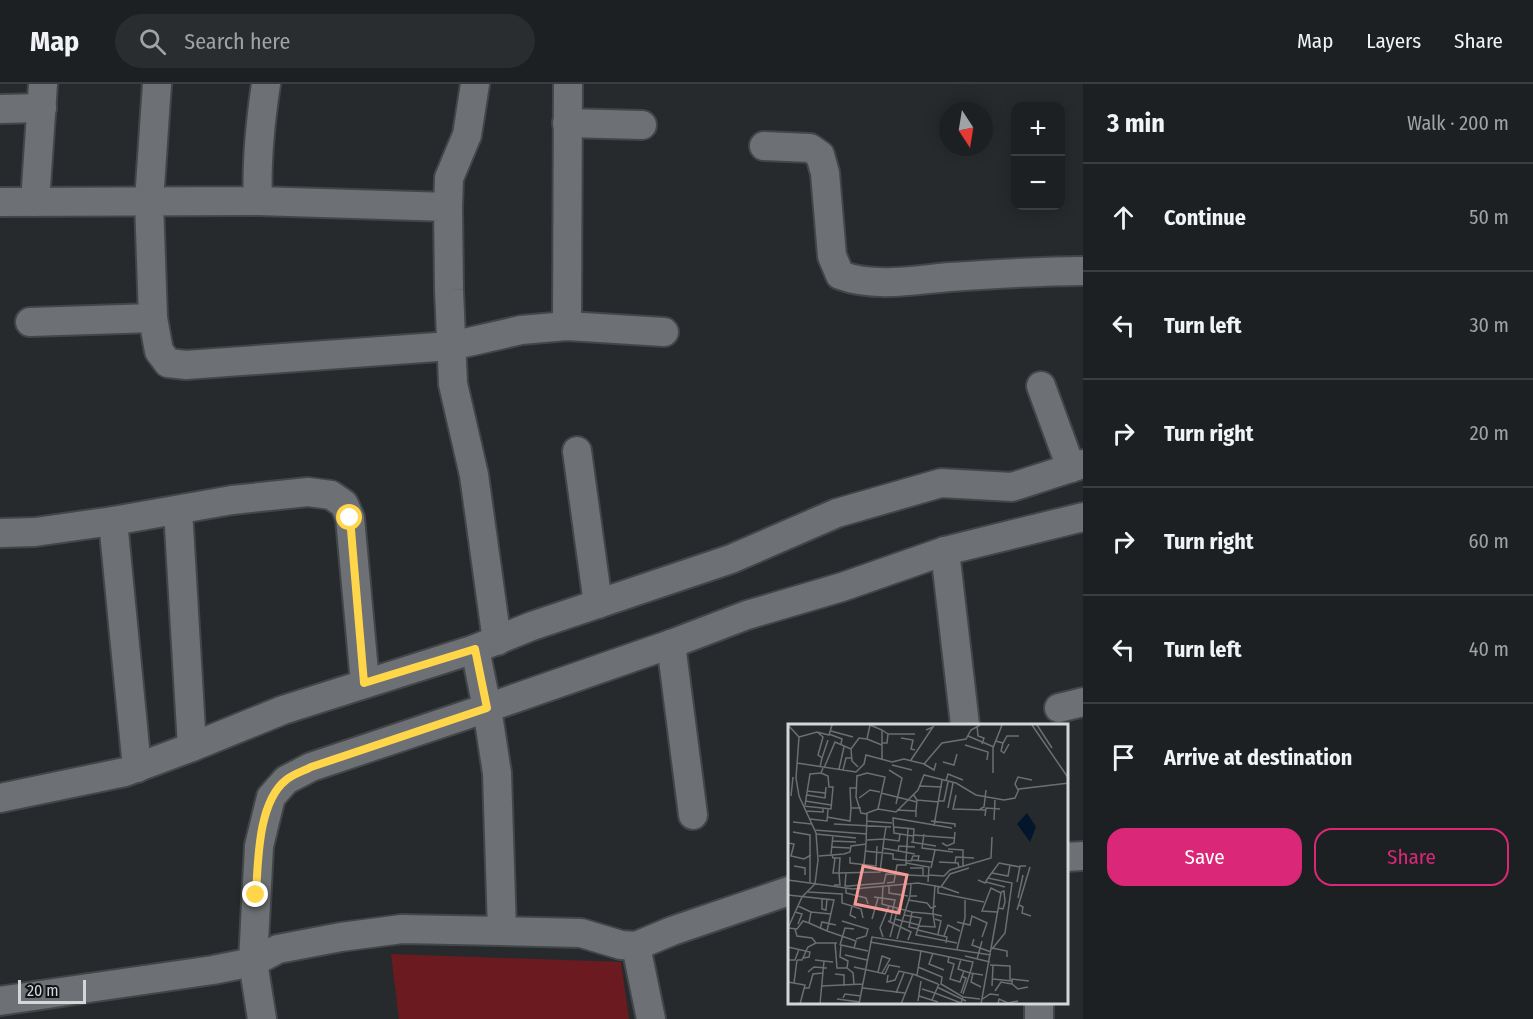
<!DOCTYPE html>
<meta charset="utf-8">
<style>
:root{--surface:#1d2022;--page:#2a2d2f;--text:#f1f3f6;--muted:#a0a3a5;--line:#3b3e40;--accent:#db2777}
body{margin:0;font-family:"Fira Sans Condensed",sans-serif;background:var(--page);color:var(--text)}
.controls{position:absolute;right:18px;top:18px;display:grid;overflow:hidden;border-radius:12px;box-shadow:0 3px 15px #0003}
.controls button{width:54px;height:54px;display:grid;place-items:center;padding:0;border:0;border-bottom:2px solid var(--line);background:var(--surface);color:var(--text);font:30px sans-serif}
.compass{position:absolute;left:939px;top:18px;width:54px;height:54px;border-radius:50%;background:var(--surface);box-shadow:0 3px 15px #0003;rotate:168deg}
.scale{position:absolute;left:18px;bottom:15px;width:68px;box-sizing:border-box;padding-left:6px;border:3px solid #d4d6d8;border-top:0;font-size:16px;line-height:21px;white-space:nowrap;color:#d4d6d8;-webkit-text-stroke:4px #111214;paint-order:stroke}
.stop{position:absolute;width:18px;height:18px;margin:-14px;border:4px solid #ffd54a;border-radius:50%;background:#fff}
.stop.end{background:#ffd54a;border-color:#fff;box-shadow:0 2px 6px #0008}
.list{margin:0;padding:0;list-style:none}
h2{display:flex;justify-content:space-between;align-items:center;height:78px;margin:0;padding:0 24px;font-size:26px}
h2 small{font-size:20px;font-weight:400;color:var(--muted)}
.list li{display:grid;grid-template-columns:39px 1fr auto;gap:18px;align-items:center;box-sizing:border-box;height:108px;padding:0 24px;border-top:2px solid var(--line)}
.list b{display:block;font-size:22px;white-space:nowrap}
.list em{font-size:20px;font-style:normal;color:var(--muted)}
.actions{display:flex;gap:12px;padding:18px 24px}
.actions a{flex:1;padding:14px 0;border:2px solid var(--accent);border-radius:18px;text-align:center;font-size:21px;color:var(--accent)}
.actions .main{background:var(--accent);color:#fff}
.icon{flex:none;width:33px;height:33px;fill:none;stroke:currentColor;stroke-width:2;stroke-linecap:round;stroke-linejoin:round}
.map{position:relative;flex:none;width:1083px;height:935px;overflow:hidden}
header{display:flex;align-items:center;gap:36px;box-sizing:border-box;height:84px;padding:0 30px;background:var(--surface);border-bottom:2px solid var(--line)}
header strong{font-size:28px}
nav{display:flex;gap:33px;margin-inline-start:auto;font-size:21px}
.search{width:420px;height:54px;background:var(--page);display:flex;align-items:center;gap:15px;box-sizing:border-box;padding:0 21px;border-radius:33px;color:var(--muted);font-size:22px}
main{display:flex}
aside{flex:1;background:var(--surface)}
.map>svg:first-child{display:block}
</style>
<header>
<strong>Map</strong>
<div class="search"><svg class="icon" aria-label="search" viewBox="0 0 24 24"><circle cx="10" cy="10" r="6"/><path d="M15 15l6 6"/></svg>Search here</div>
<nav><a>Map</a><a>Layers</a><a>Share</a></nav>
</header>
<main>
<div class="map">
<svg width="1083" height="935" viewBox="0 0 1083 935">
<rect width="100%" height="100%" fill="#272a2d"/>
<polygon fill="#6b1b1f" points="391,870 621,878 629,935 399,935"/>
<g fill="none" stroke-linecap="round" stroke-linejoin="round">
<g stroke="#434648" stroke-width="32">
<g id="minor">
<polyline points="157,0 149,117 153,234 159,267 168,279 186,281 451,262 521,246 567,242 664,248"/>
<polyline points="0,25 42,24"/>
<polyline points="567,39 642,41"/>
<path d="M764 62 810 64 820 71 825 89 832 172 840 191C874 204 915 196 950 193 994 190 1038 187 1083 187"/>
<polyline points="258,117 448,123 449,206 453,300 474,391 497,557"/>
<path d="M0 118 258 117C256 77 260 40 266 0"/>
<polyline points="35,118 43,0"/>
<polyline points="448,123 449,94 467,51 475,0"/>
<polyline points="30,238 153,234"/>
<polyline points="567,242 568,0"/>
<polyline points="1041,302 1071,384"/>
<polyline points="577,367 598,520"/>
<polyline points="178,426 192,663"/>
<polyline points="113,437 137,684"/>
<polyline points="0,449 35,448 113,437 232,416 308,408 331,411 344,420 350,434 365,599"/>
<polyline points="945,467 965,641"/>
<polyline points="671,560 693,731"/>
<polyline points="1059,624 1083,618"/>
<polyline points="0,714 125,688 192,663 283,626 475,565 532,542 731,475 837,429 941,399 1012,403 1083,380"/>
<polyline points="1066,773 1083,772"/>
<polyline points="502,847 581,849 621,861 636,862"/>
<polyline points="0,917 213,886 253,878 278,865 341,853 402,845 502,847 497,689 487,624 671,560 747,531 842,503 945,467 1083,433"/>
<polyline points="1039,918 1039,935"/>
<polyline points="262,935 253,878 259,762 271,713 286,696 311,683 487,624 475,565"/>
<polyline points="651,935 636,862 672,847 789,807"/>
</g>
</g>
<use href="#minor" stroke="#6d7074" stroke-width="28"/>
</g>
<g fill="none" stroke-linecap="round" stroke-linejoin="round">
<path stroke="#ffd54a" stroke-width="8" d="M256 811C258 777 258 718 286 696 293 690 304 687 311 683L487 624 475 565 364 599 350 434"/>
</g>
<g transform="translate(788 640)">
<rect width="280" height="280" fill="#272a2d"/>
<path d="M239 89 248 103 242 118 229 100Z" fill="#03162b"/>
<path fill="none" stroke="#6c6f71" stroke-width="1.5" d="M82 1 79 15 94 21V36M82 1 94 6V21M244 1 281 55M249 1 264 24M189 2 190 12 196 14 194 20M43 7 65 13M29 8 35 13 30 31 34 34 32 43M41 10 54 15 53 20M100 10H127M180 12 206 23M11 13 29 8 41 11 44 1M113 14 125 16 123 25 127 26M208 17 215 19 219 12H231M94 19H99L100 10 94 6M215 19 213 27 216 29 221 20M177 21 200 28 199 36M63 25 64 37 70 43M34 34 40 16M123 36 145 3 138 6M155 38 166 41 169 30M9 39 68 48 76 40 78 31 104 38 116 35 136 40 154 19 178 15 183 6 192 1M136 40 146 46 148 39M104 41 124 46M36 44 47 18 63 25 71 14 79 15M51 45 56 23M55 46 58 34H64M101 46 114 54 108 80M205 49V24L214 1M69 51 68 73 73 89 79 90M69 52 79 49 97 53 90 85M158 57 160 50 175 56M131 62 154 63M69 64H62L63 84H73M230 66 227 60 230 53 244 56M19 67 37 69M93 69 129 78M125 70 129 76 128 87M19 71 37 74 38 63M168 71 165 85 198 86M3 72 5 53M71 74 82 66 92 68M129 76 151 78M17 77 43 81M151 77H156L160 58M17 81 22 50 33 49M15 82 43 85 45 63H41L40 52 33 49 35 44M160 84 165 59M192 85 196 83 198 66M109 86 128 87V93M18 87 35 88V84M197 92 198 84 212 85M39 93 62 97 63 84M22 95 39 97 40 85M206 96 207 76M78 97 104 99M143 97 167 100V103M5 98 24 100M46 100 103 103M146 102 154 56M98 103 96 115 111 117 112 110M106 103 126 105 125 118M26 106 79 110M5 108 22 111V158M28 110 68 114M136 110 134 124 165 128M125 111 166 114M125 112 106 109 105 94 164 104M44 117 68 118M123 118 148 122M0 119 6 120 3 132 16 135 23 131M154 119 159 122 166 119 167 108M43 123 62 124M94 124 127 130M160 125 175 126V143M77 127 105 130V135L123 137 125 132H131L130 136M110 127 111 122 127 123M43 130 45 111M44 131 45 134H52L51 149H45L47 134M31 132 56 130 62 128 63 122 78 120 79 89 90 85 108 88 130 66 136 51 168 59 188 71 216 76 227 74 231 65 281 59M62 133V139L88 142 89 122M118 136 120 105M124 136 144 138M151 138 170 139 171 144M118 139 141 143 140 158M167 139 168 133 186 134M6 142 17 144V151M122 144H135V152M143 144 147 126M51 149 92 148 96 115 79 116M58 149 57 162H61L96 159 98 150 140 152M75 149 78 121M204 149 220 152 222 141M140 151 156 152 162 146 203 134 204 113M200 154 211 139 232 143M0 156 65 165 130 159 153 163 162 150 181 144M190 156 197 159 200 154 224 159 217 209 204 225M198 158 217 163M229 158 232 142H238M99 159 106 158 109 141H118V136M123 160 122 172H129M46 161H52L51 149M147 161 145 190 154 192M95 162 94 180 101 182M101 162V169L120 172M150 162V169L196 178M154 163 171 169M58 164V169L78 174 80 180M20 168 54 170M54 169V179L64 182M0 171 46 176 39 207 68 217 66 224M122 172 116 191 133 194 128 211 169 219M86 173 107 176 102 198M230 174 235 151M34 175V185L38 186 39 175M120 176 139 179 143 184 148 182M231 181 235 183 234 189 243 192M10 182 23 188 21 199 39 207M210 184 215 185 217 178 216 167 213 168M229 186 242 143M7 188 14 190 10 200M23 188 43 190M68 194 62 191 64 182 73 185 75 194M84 195 90 174M107 195 131 201M147 195 153 197 150 210M54 197 80 205 78 212 68 215M100 197 123 208 120 216M169 198 182 201 184 192 199 199 194 213M0 204 9 205 15 197 21 199M0 204 14 173 27 160 30 136 28 109 11 72 8 54 11 13 0 1M7 205 9 212 24 214 28 219 20 223 14 236H9M32 205 34 198 48 201M130 205 121 203 124 188 145 190 147 203 131 202M130 206 159 213 158 219M156 212 160 201 172 207M95 213 92 204 101 182 124 188M102 213 110 184M109 215 116 191M186 215 184 221 203 228M82 218 133 227M27 219H49M47 219 49 244H59M52 221 57 204 66 205M0 223 22 228 21 233 15 234M204 224 219 227V233M169 225 177 194V176M145 229 141 240 156 246M57 231 79 236M161 232 160 238 166 240 162 255 172 258 176 247M177 232 202 238M173 235 170 245 182 249 175 270M189 235 194 217M0 236H7L11 225M27 236 45 238M202 241 222 242V257M66 243 97 250 101 241 112 243M130 243 154 253 153 260 175 273 192 275M20 248 26 243 39 244M90 248 94 232 102 235 94 249M185 249 183 258 193 263M47 250 56 251V262M100 251 99 258 107 256 111 247 124 250M129 251 133 227 185 238 182 249 195 251M205 255 224 257M0 258 17 261 12 280M6 259 9 236M66 260 65 249 59 244 60 237 52 233 53 221 80 227M151 260 147 269 173 279 175 273M33 262 75 260M204 262 205 242M149 263 178 277M240 263 230 265 224 260V255L241 257M16 264H21L25 250 35 249M75 264 117 269M134 265 147 269 144 276M207 267 213 258 224 260M108 269 116 249M173 269 178 254 173 252M131 272 150 278M55 274 57 270 73 272M49 275 72 278M193 276 202 270 211 271M130 277 133 257M32 280 36 237M71 280 84 213 203 231M113 280 125 250 150 260M193 280 213 169 203 164 194 187 209 188M210 280 211 275 220 279 230 277"/>
<path fill="#f59b97" fill-opacity="0.15" stroke="#f59b97" stroke-width="3" d="M75 142 119 151 111 189 67 180Z"/>
<rect width="280" height="280" fill="none" stroke="#d4d6d8" stroke-width="3"/>
</g>
</svg>
<div class="controls">
<button>+</button>
<button>−</button>
</div>
<svg class="compass" viewBox="-18 -18 36 36"><path d="M0-13l5 13h-10z" fill="#e53935"/><path d="M0 13l5-13h-10z" fill="#a0a3a5"/></svg>
<div class="scale">20 m</div>
<div class="stop" style="left:350px;top:434px"></div>
<div class="stop end" style="left:256px;top:811px"></div>
</div>
<aside>
<h2>3 min<small>Walk · 200 m</small></h2>
<ul class="list">
<li><svg class="icon" aria-label="ahead" viewBox="0 0 24 24"><path d="M12 20V5M6 11l6-6 6 6"/></svg><div><b>Continue</b></div><em>50 m</em></li>
<li><svg class="icon" aria-label="left" viewBox="0 0 24 24"><path d="M17 20v-9H6M10 6l-5 5 5 5"/></svg><div><b>Turn left</b></div><em>30 m</em></li>
<li><svg class="icon" aria-label="right" viewBox="0 0 24 24"><path d="M7 20v-9h11M14 6l5 5-5 5"/></svg><div><b>Turn right</b></div><em>20 m</em></li>
<li><svg class="icon" aria-label="right" viewBox="0 0 24 24"><path d="M7 20v-9h11M14 6l5 5-5 5"/></svg><div><b>Turn right</b></div><em>60 m</em></li>
<li><svg class="icon" aria-label="left" viewBox="0 0 24 24"><path d="M17 20v-9H6M10 6l-5 5 5 5"/></svg><div><b>Turn left</b></div><em>40 m</em></li>
<li><svg class="icon" aria-label="arrive" viewBox="0 0 24 24"><path d="M6 21V4h12l-3 4 3 4H6"/></svg><div><b>Arrive at destination</b></div></li>
</ul>
<div class="actions"><a class="main">Save</a><a>Share</a></div>
</aside>
</main>
